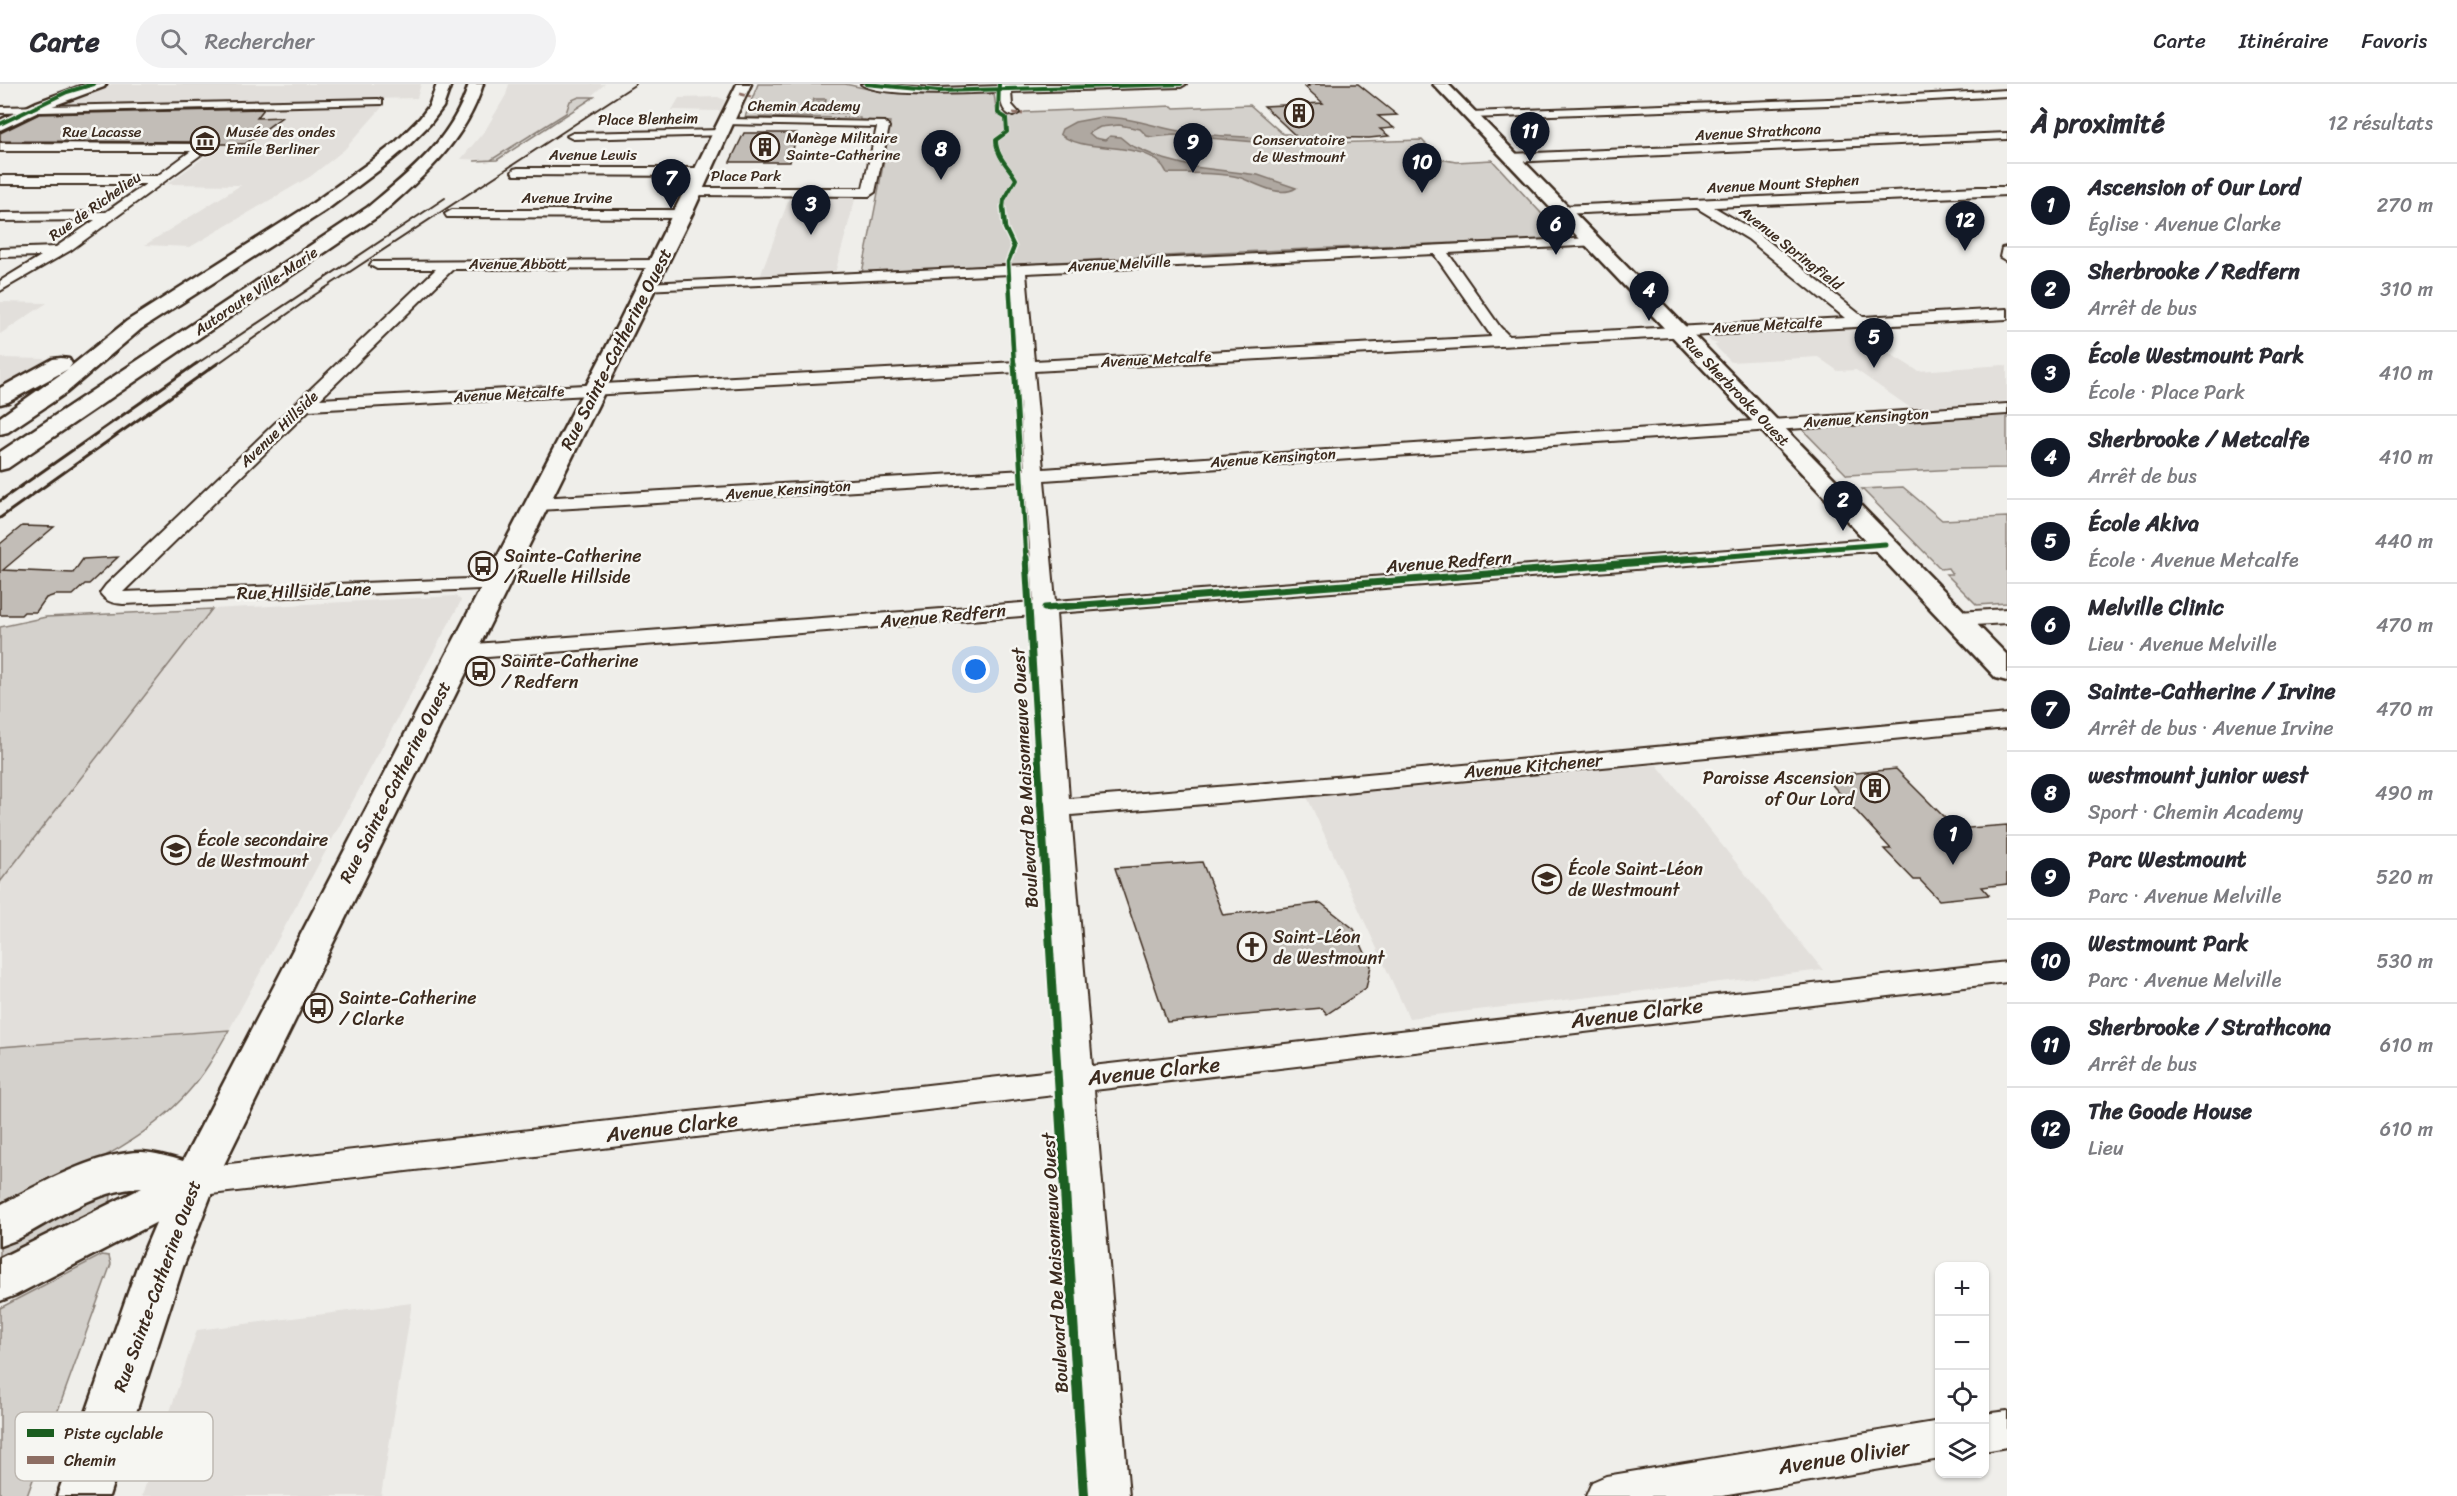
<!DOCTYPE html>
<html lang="fr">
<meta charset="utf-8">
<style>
:root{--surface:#fff;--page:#f2f2f3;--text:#2b2b33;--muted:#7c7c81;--line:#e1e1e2;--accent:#111827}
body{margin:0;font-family:Sriracha,sans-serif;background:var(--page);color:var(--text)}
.controls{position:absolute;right:18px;bottom:18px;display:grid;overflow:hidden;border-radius:12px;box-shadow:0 2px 4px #0004}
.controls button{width:54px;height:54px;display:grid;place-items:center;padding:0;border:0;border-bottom:2px solid var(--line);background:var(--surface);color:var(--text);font:30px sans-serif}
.you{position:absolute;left:976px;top:586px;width:21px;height:21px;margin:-15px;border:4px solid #fff;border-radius:50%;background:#1a73e8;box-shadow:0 0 0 9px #1a73e833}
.badge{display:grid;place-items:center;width:39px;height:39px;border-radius:50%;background:var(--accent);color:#fff;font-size:20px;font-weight:700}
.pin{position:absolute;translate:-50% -50px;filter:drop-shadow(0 2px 3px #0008)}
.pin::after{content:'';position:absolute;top:32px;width:21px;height:18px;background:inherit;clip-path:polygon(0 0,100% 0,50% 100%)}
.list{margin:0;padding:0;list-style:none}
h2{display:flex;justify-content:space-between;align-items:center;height:78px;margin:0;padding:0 24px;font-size:26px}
h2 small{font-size:20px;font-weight:400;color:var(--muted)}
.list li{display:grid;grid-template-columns:39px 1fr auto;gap:18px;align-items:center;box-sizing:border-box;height:84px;padding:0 24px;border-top:2px solid var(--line)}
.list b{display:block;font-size:22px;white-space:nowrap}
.list p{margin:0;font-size:20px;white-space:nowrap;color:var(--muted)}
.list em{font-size:20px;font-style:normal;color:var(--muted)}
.icon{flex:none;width:33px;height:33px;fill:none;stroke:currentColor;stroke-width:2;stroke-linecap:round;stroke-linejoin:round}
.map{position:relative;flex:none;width:2007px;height:1412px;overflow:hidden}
header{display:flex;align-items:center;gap:36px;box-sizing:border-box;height:84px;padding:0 30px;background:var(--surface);border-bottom:2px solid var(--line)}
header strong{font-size:28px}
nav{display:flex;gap:33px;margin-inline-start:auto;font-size:21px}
.search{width:420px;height:54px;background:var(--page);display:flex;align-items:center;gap:15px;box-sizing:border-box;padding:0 21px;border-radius:33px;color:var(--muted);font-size:22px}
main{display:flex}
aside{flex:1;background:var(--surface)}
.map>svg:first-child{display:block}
</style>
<header>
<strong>Carte</strong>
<div class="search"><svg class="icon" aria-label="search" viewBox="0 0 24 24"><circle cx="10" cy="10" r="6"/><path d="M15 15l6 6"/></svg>Rechercher</div>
<nav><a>Carte</a><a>Itinéraire</a><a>Favoris</a></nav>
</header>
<main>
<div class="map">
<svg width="2007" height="1412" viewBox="0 0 2007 1412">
<rect width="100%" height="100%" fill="#efeeea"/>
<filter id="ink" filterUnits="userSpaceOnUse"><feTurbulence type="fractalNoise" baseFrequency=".0167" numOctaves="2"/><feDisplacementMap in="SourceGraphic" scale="12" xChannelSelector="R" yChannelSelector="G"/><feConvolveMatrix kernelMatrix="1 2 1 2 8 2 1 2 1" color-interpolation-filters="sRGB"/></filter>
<g filter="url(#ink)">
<g fill="#e2dfdb">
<polygon points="112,0 421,0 417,14 51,22"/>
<polygon points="509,0 605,0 590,13 491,76 461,75 486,45 506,11"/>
<polygon points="718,13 725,16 720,27 672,26 679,14"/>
<polygon points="384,21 344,66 311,92 190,163 145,161 241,101 167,100 217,64 215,60 0,59 0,49 39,28"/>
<polygon points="790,112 856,112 835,189 760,193"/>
<polygon points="0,218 47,219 0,250"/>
<polygon points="1845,242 1918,287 2004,281 2007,282 2007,317 1912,325 1856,286 1838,287 1818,273 1731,278 1714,261 1719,260 1711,258 1706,252 1712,250"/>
<polygon points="0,274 47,275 0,302"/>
<polygon points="455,512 461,516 460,519 229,946 0,963 0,798 212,525"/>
<polygon points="1657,681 1823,886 1409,934 1303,704"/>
<polygon points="412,1219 381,1412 142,1412 197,1246"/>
</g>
<g fill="#d4d1cc" stroke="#887e75" stroke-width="1.5">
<path d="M758 0H845L878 7 919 10 991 9 994 10 997 31 1015 32 1025 28 1172 22 1174 24 1250 21 1283 50H1289L1301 60 1422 56 1440 75 1456 78 1492 76 1566 156C1332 161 1097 176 862 189 872 138 883 89 890 38L860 36V34L745 33Z"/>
<polygon points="579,13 594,13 497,76 474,77 491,76 566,29 570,17"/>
<polygon points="2007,330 2007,384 1957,385 1847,391 1803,346"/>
<polygon points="1903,403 1942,436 2007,433 2007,519 1977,521 1946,490 1952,490 1948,484 1941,485 1862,405"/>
<polygon points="212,525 0,798 0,543 46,533"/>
<path d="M229 946C217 967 206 988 189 1007 140 1064 66 1091 0 1123V963Z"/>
<polygon points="111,1110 110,1122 0,1178 0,1158 63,1126"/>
<polygon points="102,1171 109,1172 111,1180 27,1412 0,1412 0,1224"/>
</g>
<g fill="#afa8a1" stroke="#81766d" stroke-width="1.5">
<polygon points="814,15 826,15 825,20 851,20 849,29 809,29"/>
<path d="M1102 33C1136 33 1165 47 1199 50 1228 53 1259 52 1288 58L1280 60 1174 51 1152 53 1147 52 1140 45 1119 41 1100 43 1089 49 1095 54 1105 56 1110 52 1120 53 1130 61 1160 74 1194 83 1258 91 1296 104C1278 115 1255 98 1238 93 1215 88 1190 90 1167 89 1151 53 1085 72 1060 50L1062 45 1075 38Z"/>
</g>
<g fill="#c2bdb7" stroke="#3b2a1e" stroke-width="1.5">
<polygon points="1307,0 1358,0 1397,31 1378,32 1394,44 1380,45 1389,52 1369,54 1297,53 1264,22 1323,19 1305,3 1309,2"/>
<polygon points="264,25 257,34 282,33 245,60 208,60 204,58 0,57 0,49 39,30"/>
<polygon points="744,49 797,49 790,78 730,78"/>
<polygon points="22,442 54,443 3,486 73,489 83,475 118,473 89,500 85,500 73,511 55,511 46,514 36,528 24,528 21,531 0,531 0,460"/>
<polygon points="1896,685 1956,745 2007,741 2007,800 1982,803 1989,811 1939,816 1920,796 1914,796 1884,765 1891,765 1824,692"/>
<polygon points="1202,778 1223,831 1321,819 1354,845 1371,882 1366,904 1327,930 1322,924 1167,938 1115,784"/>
</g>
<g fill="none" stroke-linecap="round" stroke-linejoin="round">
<g stroke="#3b2a1e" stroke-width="4">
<g id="minor">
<path d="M861 0 938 4 1000 2V0H1186L1181 3 1011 8 1012 21 1019 29 1013 32C1002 29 1001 18 1000 8 974 9 879 14 861 0Z"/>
<polygon points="2007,6 2007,12 1857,20 1470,34 1464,31 1470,28 1857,14"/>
<polygon points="378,15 382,16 382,20 0,29 0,23"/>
<polygon points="728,35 885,38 889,43 875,108 869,112 689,111 688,108 694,104 863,104 877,43 724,40 722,38"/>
<polygon points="723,46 727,47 727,51 573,55 567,52 573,49"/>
<polygon points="2007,49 2007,55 1510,78 1504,74 1510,70"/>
<polygon points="0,59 204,60 210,64 71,166 0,207 0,197 41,172 0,173 0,165 56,163 95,136 0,137 0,129 106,128 146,100 0,100 0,92 157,92 191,67 0,67"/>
<polygon points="518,84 704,84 710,88 704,92 514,91 512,88 514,85"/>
<path d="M1978 103H2007V111L1714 123 1758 149 1863 233 2007 225V235L1034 287 1043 385 2007 320V330L1044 396 1055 517 1885 454 1892 456 1895 460 1892 464 1885 466 1056 529 1069 715 1303 696 2007 630V644L1303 712 1071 731 1092 982 2007 878V898L1094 1006 1129 1412H1089L1063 1010 194 1112 182 1108 177 1098 182 1088 194 1084 1061 986 1038 629 1034 531 462 575 454 573 451 568 454 563 462 561 1034 518 1025 397 539 426 532 424 529 420 532 416 539 414 1025 386 1018 288 309 326 123 508 497 494 504 496 508 500 504 504 123 520C112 519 107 518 100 509L106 501 436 185H377L370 181 372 178 658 176 665 180 658 184 453 185 320 315 1017 278 1011 190 642 206 640 203 647 199 1592 154 1597 155 1599 158 1597 161 1448 169 1500 243 1509 252 1845 234 1748 155 1697 124 1561 130 1554 126 1561 122ZM1434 170 1492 253 1034 277 1026 189Z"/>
<polygon points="452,126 683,126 690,130 683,134 447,133 445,130"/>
<polygon points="2007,163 2007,177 2000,173 2002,164"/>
<polygon points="2007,525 2007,539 1957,542 1949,540 1946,535 1949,530 1957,528"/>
<polygon points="2007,1327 2007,1363 1984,1367 1984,1330"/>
<polygon points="1940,1337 1940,1375 1722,1412 1586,1412 1592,1398 1606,1392"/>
</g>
</g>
<g stroke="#3b2a1e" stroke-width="5">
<polygon id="tertiary" points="194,1080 209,1085 216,1098 183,1183 109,1412 57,1412 137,1183 179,1085"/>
</g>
<g stroke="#3b2a1e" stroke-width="5">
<g id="secondary">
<polygon points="86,0 106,0 104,3 47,24 0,46 0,36 37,18"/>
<path d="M737 0H751L692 130 209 1111 16 1211 0 1217V1174L142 1104C97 1105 54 1136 16 1156L0 1162V1121C40 1100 96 1068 142 1068 156 1069 170 1073 183 1077L609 258Z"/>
</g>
</g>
<g stroke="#3b2a1e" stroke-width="5">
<polygon id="primary" points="1433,0 1448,0 2007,571 2007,597 1996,594"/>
</g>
<g stroke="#3b2a1e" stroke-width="5">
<g id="trunk">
<polygon points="437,0 451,0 443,23 430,40 406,64 382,84 325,127 141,245 66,309 8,348 0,350 0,333 68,285 8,318 0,320 0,304 53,275 61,274 69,275 72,280 69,284 127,237 313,119 370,78 396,58 420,34 429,22"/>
<path d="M469 0H483C466 57 423 93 380 131L8 384 0 386V368L368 123C411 87 452 56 469 0Z"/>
</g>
</g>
<use href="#minor" fill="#f6f6f2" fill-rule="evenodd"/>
<use href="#tertiary" fill="#f6f6f2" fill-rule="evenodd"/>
<use href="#secondary" fill="#f6f6f2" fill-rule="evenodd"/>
<use href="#primary" fill="#f6f6f2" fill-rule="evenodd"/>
<use href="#trunk" fill="#f6f6f2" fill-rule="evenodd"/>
<g stroke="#3b2a1e" stroke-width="2">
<polyline points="195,281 445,114"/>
<polyline points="216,281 310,214 636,0"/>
</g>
<g stroke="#3b2a1e" stroke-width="3">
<polyline points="0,417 197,279"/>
<polyline points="0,434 218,279"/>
</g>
<g stroke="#8d6e63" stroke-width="3" stroke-dasharray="5 3" stroke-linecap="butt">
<polyline points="740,10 751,13"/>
<polyline points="1013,29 1023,30"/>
</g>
<g stroke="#f6f6f2" stroke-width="5">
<g id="cycleway-far5">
<polyline points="866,0 938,7 1181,0"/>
<path d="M999 0 998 29 1006 34 1007 48 996 56C996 72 1008 82 1016 95L1004 116 1003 125"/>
<polyline points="0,40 67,8 94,0"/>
</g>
</g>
<g stroke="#f6f6f2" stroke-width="7">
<polyline id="cycleway-far4" points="1003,123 1005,144 1014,163 1008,178 1014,281"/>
</g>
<g stroke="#f6f6f2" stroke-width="8">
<g id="cycleway-far3">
<polyline points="1014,279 1026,476"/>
<polyline points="1678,476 1885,460"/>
</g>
</g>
<g stroke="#f6f6f2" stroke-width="10">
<g id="cycleway-far2">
<polyline points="1026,474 1041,721"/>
<polyline points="1045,524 1697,474"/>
</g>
</g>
<g stroke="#f6f6f2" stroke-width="12">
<polyline id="cycleway-far1" points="1041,719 1060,1028"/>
</g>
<g stroke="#f6f6f2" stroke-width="14">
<polyline id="cycleway" points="1060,1026 1084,1412"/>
</g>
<use href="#cycleway-far5" stroke="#1b5e20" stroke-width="4"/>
<use href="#cycleway-far4" stroke="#1b5e20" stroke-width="4.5"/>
<use href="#cycleway-far3" stroke="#1b5e20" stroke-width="5"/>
<use href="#cycleway-far2" stroke="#1b5e20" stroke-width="7"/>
<use href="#cycleway-far1" stroke="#1b5e20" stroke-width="8"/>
<use href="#cycleway" stroke="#1b5e20" stroke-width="10"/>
</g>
</g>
<defs>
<g id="building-ring" transform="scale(1.5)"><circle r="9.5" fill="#f6f6f2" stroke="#3b2a1e" stroke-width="1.5"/><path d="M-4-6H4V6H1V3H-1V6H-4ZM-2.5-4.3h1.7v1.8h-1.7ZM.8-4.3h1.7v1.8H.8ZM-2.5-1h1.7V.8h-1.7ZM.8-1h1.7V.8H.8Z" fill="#3b2a1e"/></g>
<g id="museum-ring" transform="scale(1.5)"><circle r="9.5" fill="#f6f6f2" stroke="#3b2a1e" stroke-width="1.5"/><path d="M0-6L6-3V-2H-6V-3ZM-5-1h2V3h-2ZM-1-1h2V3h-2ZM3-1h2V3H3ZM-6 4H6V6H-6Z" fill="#3b2a1e"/></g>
<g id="bus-ring" transform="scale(1.5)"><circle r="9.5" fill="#f6f6f2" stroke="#3b2a1e" stroke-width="1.5"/><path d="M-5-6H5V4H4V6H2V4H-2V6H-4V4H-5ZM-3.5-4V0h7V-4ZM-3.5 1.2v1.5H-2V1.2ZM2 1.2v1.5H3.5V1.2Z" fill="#3b2a1e"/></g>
<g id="school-ring" transform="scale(1.5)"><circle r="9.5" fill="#f6f6f2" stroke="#3b2a1e" stroke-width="1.5"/><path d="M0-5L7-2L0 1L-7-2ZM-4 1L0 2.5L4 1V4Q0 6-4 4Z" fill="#3b2a1e"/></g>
<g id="church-ring" transform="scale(1.5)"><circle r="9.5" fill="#f6f6f2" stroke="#3b2a1e" stroke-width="1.5"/><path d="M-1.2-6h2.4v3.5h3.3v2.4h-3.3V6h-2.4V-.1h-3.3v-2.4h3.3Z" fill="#3b2a1e"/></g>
</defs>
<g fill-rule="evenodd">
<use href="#building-ring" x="1299" y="29"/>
<use href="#museum-ring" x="205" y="57"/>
<use href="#building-ring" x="765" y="63"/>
<use href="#bus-ring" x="483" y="482"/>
<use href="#bus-ring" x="480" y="587"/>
<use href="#building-ring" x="1875" y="704"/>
<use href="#school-ring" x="176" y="766"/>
<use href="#school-ring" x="1547" y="795"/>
<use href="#church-ring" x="1252" y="863"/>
<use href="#bus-ring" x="318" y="924"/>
</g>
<g text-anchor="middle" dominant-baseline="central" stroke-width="5" stroke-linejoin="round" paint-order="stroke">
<g font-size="15" fill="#3b2a1e" stroke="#f6f6f2">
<text x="804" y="22">Chemin Academy</text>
<text transform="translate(648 35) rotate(-1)">Place Blenheim</text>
<text x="102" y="48">Rue Lacasse</text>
<text transform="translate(1758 48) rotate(-3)">Avenue Strathcona</text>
<text x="593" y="71">Avenue Lewis</text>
<text x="746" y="92">Place Park</text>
<text transform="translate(1783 100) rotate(-3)">Avenue Mount Stephen</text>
<text x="567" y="114">Avenue Irvine</text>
<text transform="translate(95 122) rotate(-35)">Rue de Richelieu</text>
<text transform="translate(1791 164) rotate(38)">Avenue Springfield</text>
<text x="518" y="180">Avenue Abbott</text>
<text transform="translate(1119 180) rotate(-3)">Avenue Melville</text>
<text transform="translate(256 207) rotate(-34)">Autoroute Ville-Marie</text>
<text transform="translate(1767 241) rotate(-3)">Avenue Metcalfe</text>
<text transform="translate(1156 275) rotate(-3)">Avenue Metcalfe</text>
<text transform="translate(1736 307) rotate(46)">Rue Sherbrooke Ouest</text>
<text transform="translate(509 310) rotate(-3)">Avenue Metcalfe</text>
<text transform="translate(1866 334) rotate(-4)">Avenue Kensington</text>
<text transform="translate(279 345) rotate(-44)">Avenue Hillside</text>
<text transform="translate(1273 374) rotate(-4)">Avenue Kensington</text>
<text transform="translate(788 406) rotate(-4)">Avenue Kensington</text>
</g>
<g font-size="15" fill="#3b2a1e" stroke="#f6f6f2" text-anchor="start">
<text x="226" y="48">Musée des ondes<tspan x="226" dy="17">Emile Berliner</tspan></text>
<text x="786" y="54">Manège Militaire<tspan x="786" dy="17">Sainte-Catherine</tspan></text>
<text x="1299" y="56" text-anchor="middle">Conservatoire<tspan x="1299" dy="17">de Westmount</tspan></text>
</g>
<g font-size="18" fill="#3b2a1e" stroke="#f6f6f2">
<text transform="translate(616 265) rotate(-63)">Rue Sainte-Catherine Ouest</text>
<text transform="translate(1449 478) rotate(-4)">Avenue Redfern</text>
<text transform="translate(304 507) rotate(-2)">Rue Hillside Lane</text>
<text transform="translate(943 532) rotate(-5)">Avenue Redfern</text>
<text transform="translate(1533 682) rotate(-5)">Avenue Kitchener</text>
<text transform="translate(1025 694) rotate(-93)">Boulevard De Maisonneuve Ouest</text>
<text transform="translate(395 698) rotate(-63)">Rue Sainte-Catherine Ouest</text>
<text transform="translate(1055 1179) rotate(-93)">Boulevard De Maisonneuve Ouest</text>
<text transform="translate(157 1202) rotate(-70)">Rue Sainte-Catherine Ouest</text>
</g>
<g font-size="18" fill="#3b2a1e" stroke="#f6f6f2" text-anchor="start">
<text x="504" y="472">Sainte-Catherine<tspan x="504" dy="21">/ Ruelle Hillside</tspan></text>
<text x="501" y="577">Sainte-Catherine<tspan x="501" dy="21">/ Redfern</tspan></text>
<text x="1854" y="694" text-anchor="end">Paroisse Ascension<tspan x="1854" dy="21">of Our Lord</tspan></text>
<text x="197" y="756">École secondaire<tspan x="197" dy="21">de Westmount</tspan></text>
<text x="1568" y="785">École Saint-Léon<tspan x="1568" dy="21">de Westmount</tspan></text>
<text x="1273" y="853">Saint-Léon<tspan x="1273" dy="21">de Westmount</tspan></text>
<text x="339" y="914">Sainte-Catherine<tspan x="339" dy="21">/ Clarke</tspan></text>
</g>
<g font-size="21" fill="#3b2a1e" stroke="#f6f6f2">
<text transform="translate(1637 929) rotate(-7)">Avenue Clarke</text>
<text transform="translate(1154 987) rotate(-6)">Avenue Clarke</text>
<text transform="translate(672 1043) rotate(-7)">Avenue Clarke</text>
<text transform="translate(1844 1373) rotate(-9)">Avenue Olivier</text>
</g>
</g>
<rect x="15" y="1328" width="198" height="69" rx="9" fill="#f6f6f2" stroke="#beb9b2" stroke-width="1.5"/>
<rect x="27" y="1345" width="27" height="8" fill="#1b5e20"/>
<rect x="27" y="1372" width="27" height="8" fill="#8d6e63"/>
<g font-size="16" fill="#3b2a1e">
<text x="64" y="1355">Piste cyclable</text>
<text x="64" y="1382">Chemin</text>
</g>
</svg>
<div class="controls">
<button>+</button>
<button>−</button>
<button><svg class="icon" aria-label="locate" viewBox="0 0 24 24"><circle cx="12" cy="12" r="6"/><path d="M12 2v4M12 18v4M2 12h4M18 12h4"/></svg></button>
<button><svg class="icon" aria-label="layers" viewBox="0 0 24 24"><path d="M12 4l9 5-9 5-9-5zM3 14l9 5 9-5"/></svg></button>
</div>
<div class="you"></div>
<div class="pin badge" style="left:1953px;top:781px">1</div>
<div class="pin badge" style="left:1843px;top:447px">2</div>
<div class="pin badge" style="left:811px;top:151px">3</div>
<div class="pin badge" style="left:1649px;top:237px">4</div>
<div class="pin badge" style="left:1874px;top:284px">5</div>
<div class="pin badge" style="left:1556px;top:171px">6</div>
<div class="pin badge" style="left:671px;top:125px">7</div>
<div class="pin badge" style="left:941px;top:96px">8</div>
<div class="pin badge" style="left:1193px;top:89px">9</div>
<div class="pin badge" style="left:1422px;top:109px">10</div>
<div class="pin badge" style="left:1530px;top:78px">11</div>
<div class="pin badge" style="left:1965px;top:167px">12</div>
</div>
<aside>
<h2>À proximité<small>12 résultats</small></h2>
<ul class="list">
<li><span class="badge">1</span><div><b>Ascension of Our Lord</b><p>Église · Avenue Clarke</p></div><em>270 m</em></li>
<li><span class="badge">2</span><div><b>Sherbrooke / Redfern</b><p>Arrêt de bus</p></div><em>310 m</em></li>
<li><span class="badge">3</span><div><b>École Westmount Park</b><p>École · Place Park</p></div><em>410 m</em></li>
<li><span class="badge">4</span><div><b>Sherbrooke / Metcalfe</b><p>Arrêt de bus</p></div><em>410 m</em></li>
<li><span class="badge">5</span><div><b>École Akiva</b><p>École · Avenue Metcalfe</p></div><em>440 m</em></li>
<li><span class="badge">6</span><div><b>Melville Clinic</b><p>Lieu · Avenue Melville</p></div><em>470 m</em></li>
<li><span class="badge">7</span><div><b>Sainte-Catherine / Irvine</b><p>Arrêt de bus · Avenue Irvine</p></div><em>470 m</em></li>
<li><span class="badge">8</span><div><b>westmount junior west</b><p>Sport · Chemin Academy</p></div><em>490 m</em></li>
<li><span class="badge">9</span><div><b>Parc Westmount</b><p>Parc · Avenue Melville</p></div><em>520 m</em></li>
<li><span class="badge">10</span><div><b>Westmount Park</b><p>Parc · Avenue Melville</p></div><em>530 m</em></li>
<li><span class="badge">11</span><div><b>Sherbrooke / Strathcona</b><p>Arrêt de bus</p></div><em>610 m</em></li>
<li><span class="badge">12</span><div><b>The Goode House</b><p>Lieu</p></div><em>610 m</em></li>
</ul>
</aside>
</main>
